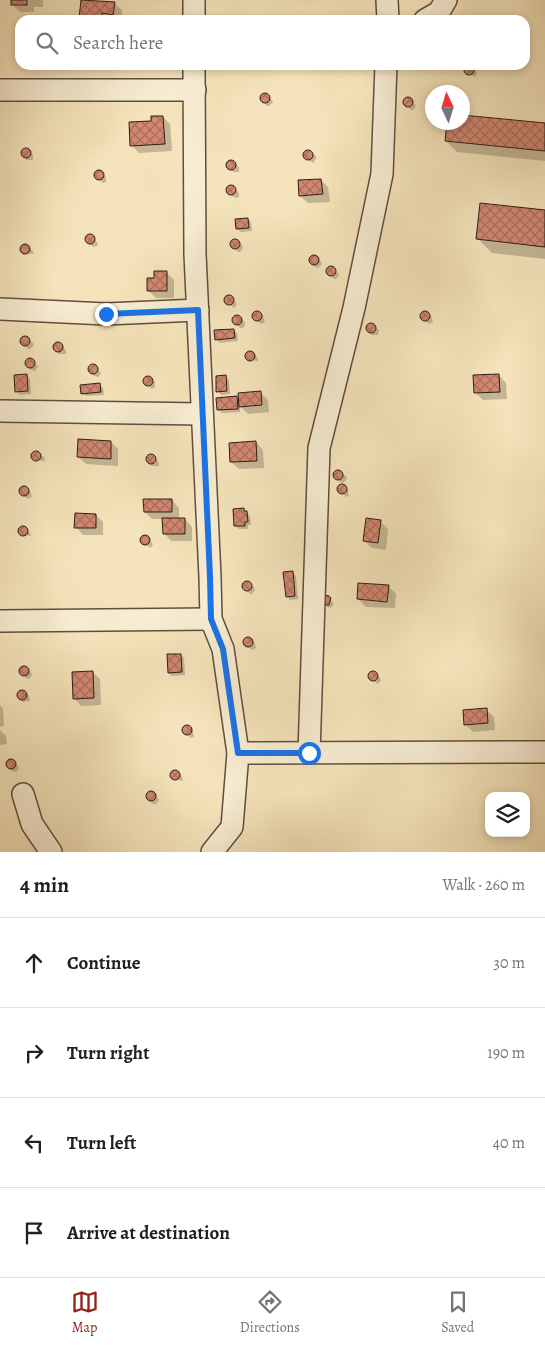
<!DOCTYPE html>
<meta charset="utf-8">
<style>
:root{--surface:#fff;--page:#f6f6f6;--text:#202124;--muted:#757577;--line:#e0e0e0;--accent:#8f2418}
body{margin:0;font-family:Alegreya,serif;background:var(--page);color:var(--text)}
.controls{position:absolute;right:15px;bottom:15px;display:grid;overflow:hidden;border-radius:10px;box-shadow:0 2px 8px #0003}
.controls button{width:45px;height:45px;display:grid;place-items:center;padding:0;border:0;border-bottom:1px solid var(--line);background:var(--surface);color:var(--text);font:25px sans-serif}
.compass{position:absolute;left:425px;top:85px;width:45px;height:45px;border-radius:50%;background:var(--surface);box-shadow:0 2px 8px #0003;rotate:356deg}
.stop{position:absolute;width:15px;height:15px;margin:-11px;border:4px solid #1a73e8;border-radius:50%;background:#fff}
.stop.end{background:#1a73e8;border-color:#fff;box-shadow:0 1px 5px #0008}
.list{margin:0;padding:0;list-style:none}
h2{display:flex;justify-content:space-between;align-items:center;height:65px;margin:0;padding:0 20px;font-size:21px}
h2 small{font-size:16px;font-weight:400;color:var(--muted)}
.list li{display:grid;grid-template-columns:32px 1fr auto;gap:15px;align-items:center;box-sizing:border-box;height:90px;padding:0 20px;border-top:1px solid var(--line)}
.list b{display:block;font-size:19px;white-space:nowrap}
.list em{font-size:16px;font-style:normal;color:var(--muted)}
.icon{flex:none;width:28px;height:28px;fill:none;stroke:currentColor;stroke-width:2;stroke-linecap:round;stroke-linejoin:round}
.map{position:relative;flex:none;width:545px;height:852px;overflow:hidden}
.search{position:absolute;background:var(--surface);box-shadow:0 2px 8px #0003;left:15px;right:15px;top:15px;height:55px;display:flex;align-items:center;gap:12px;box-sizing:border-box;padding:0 18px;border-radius:15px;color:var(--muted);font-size:19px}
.sheet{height:425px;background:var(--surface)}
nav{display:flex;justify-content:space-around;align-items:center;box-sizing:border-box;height:70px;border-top:1px solid var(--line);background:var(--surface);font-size:14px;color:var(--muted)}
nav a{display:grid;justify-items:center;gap:2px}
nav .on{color:var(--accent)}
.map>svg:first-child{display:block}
</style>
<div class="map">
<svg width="545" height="852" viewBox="0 0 545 852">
<defs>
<pattern id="building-cross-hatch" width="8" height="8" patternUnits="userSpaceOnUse" patternTransform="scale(1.25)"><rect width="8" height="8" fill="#d28771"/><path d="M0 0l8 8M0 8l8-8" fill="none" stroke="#ab6e5c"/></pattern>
</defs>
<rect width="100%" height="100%" fill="#f5e4bb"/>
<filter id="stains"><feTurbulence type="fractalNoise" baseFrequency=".004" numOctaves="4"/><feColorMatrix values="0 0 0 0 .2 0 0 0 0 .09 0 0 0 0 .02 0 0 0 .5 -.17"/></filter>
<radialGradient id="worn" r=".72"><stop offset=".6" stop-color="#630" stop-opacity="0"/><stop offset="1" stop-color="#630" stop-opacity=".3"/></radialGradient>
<g fill="#0003">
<polygon points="12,0 43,0 43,7 34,7 34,12 20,12 12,4"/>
<polygon points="83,0 114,3 122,10 121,20 83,20 80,17"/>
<polygon points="469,66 472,66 477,73 475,77 467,73 466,67"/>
<polygon points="264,94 272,100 273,102 269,106 267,106 261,99"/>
<polygon points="408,98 410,99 416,106 413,110 411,110 404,102"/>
<polygon points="163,117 170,124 172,151 139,153 132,146 153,122"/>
<polygon points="545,124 545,161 457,152 446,141"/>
<polygon points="24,149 26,149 33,155 33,160 27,160 23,156 22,154"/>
<polygon points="308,151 316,156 316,159 313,163 310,161 305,155"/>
<polygon points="230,161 232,161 239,167 239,172 233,172 229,168 228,166"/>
<polygon points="99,172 106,177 106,182 103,183 95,176"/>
<polygon points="321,180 328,187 330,202 308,203 300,196"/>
<polygon points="232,186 239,193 239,197 237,198 233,197 228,191 230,187"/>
<polygon points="545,212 545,259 492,253 477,238"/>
<polygon points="248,219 251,222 252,231 241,232 237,229"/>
<polygon points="90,235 98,243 97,246 93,247 87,242 86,238"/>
<polygon points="235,240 242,245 243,248 240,252 238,252 232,244"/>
<polygon points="25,246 33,251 34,253 33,254 24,253 22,250"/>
<polygon points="313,256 321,262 322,264 318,268 315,267 310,261"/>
<polygon points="331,267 333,267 339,275 336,279 334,279 327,271"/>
<polygon points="166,272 174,280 174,298 156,298 148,290 155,280"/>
<polygon points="229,296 231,297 237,304 234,308 227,303 226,298"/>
<polygon points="257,312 263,316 265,322 261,324 255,319 254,314"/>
<polygon points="425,312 431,316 433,322 429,324 423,319 421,315"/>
<polygon points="237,316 245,322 245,325 243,328 240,328 234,320"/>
<polygon points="370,324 372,324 379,330 378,335 372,335 368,331 367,329"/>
<polygon points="234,330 237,333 238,341 220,343 216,339"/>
<polygon points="25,337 33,343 34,345 30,349 28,349 22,342"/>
<polygon points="58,343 64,348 66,351 66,354 59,354 55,350 54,348"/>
<polygon points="250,352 257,357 258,360 258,361 249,360 246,356"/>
<polygon points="30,359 32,360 38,367 35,371 31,370 27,366 27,361"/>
<polygon points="92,365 95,365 101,373 98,377 94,376 89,369"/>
<polygon points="27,375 30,379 31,394 20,395 17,391"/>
<polygon points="499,375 506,383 507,399 483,400 475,392"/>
<polygon points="226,376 229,380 230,394 221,395 218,391"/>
<polygon points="147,377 155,382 155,387 152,389 144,381"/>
<polygon points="100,385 103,388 104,395 86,396 82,393"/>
<polygon points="260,392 268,400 269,412 248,414 240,406 240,412 222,413 218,409 236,398 240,402"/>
<polygon points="111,442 118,449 118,466 86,464 78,457"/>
<polygon points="256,442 263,450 264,468 239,469 231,462"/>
<polygon points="36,452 44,457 45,460 44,461 35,460 33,457"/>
<polygon points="151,455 157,460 159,463 159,466 152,466 149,462 148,460"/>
<polygon points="338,471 346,476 347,479 343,483 341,483 335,475"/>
<polygon points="341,485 348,490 349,496 346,497 338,489"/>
<polygon points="24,487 30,491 32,497 28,499 21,494 20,490"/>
<polygon points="172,500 179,508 179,519 185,519 192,527 192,541 171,541 164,533 164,519 152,519 145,512"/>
<polygon points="244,510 250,516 251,525 248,525 248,529 239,529 235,526"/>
<polygon points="96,515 103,522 103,535 83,535 76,527"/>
<polygon points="380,521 388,529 386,550 372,548 364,541"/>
<polygon points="23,527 30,533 31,536 22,535 19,532"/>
<polygon points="145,536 147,537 153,544 151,548 143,543 142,538"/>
<polygon points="293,573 296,576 298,599 290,600 287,596"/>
<polygon points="247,582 254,587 255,590 252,594 250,594 244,587"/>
<polygon points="388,586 396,594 395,608 366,607 358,599"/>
<polygon points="328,597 334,604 331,608 327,607 324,603"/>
<polygon points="249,638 255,643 256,648 252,650 246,645 244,641"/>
<polygon points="181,655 184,658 185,675 172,676 169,673"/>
<polygon points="24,667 31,672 32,675 29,679 27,679 21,671"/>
<polygon points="93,672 100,679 101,705 81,706 74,698"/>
<polygon points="370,673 376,674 380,678 381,680 378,684 370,679 369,677"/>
<polygon points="22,691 28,695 30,699 30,701 23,702 19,698 18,695"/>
<polygon points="0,705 3,709 4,726 0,727"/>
<polygon points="486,710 494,717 495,730 473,732 465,724"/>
<polygon points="187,726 193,731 194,737 191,738 183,730"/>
<polygon points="0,730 6,736 7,744 0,745"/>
<polygon points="10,760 18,766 19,768 16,772 12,771 7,765"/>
<polygon points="174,771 181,775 183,779 182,781 172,778 171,773"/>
<polygon points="150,792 158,798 159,800 156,804 153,804 147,797"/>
</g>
<g fill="url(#building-cross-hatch)" stroke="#2d1c16">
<rect x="11" y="0" width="16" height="5"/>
<polygon points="81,0 115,2 113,15 102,13 101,20 79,18"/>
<polygon points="308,16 311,16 314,20 303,20"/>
<circle cx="469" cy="70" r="5"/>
<circle cx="265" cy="98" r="5"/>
<circle cx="408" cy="102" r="5"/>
<polygon points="462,115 545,123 545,151 445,141 447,122 462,122"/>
<polygon points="151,116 163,116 165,144 130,146 129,122 151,121"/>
<circle cx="26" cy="153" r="5"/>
<circle cx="308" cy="155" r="5"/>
<circle cx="231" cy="165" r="5"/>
<circle cx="99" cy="175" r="5"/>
<polygon points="321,179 323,194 299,196 298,180"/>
<circle cx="231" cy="190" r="5"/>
<polygon points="480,203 545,210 545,247 476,239"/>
<polygon points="248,218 249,228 236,229 235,219"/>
<circle cx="90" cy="239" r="5"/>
<circle cx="235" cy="244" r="5"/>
<circle cx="25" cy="249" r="5"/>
<circle cx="314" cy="260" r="5"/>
<circle cx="331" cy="271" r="5"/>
<polygon points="154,271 167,271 167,291 147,291 147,278 154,278"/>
<circle cx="229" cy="300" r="5"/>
<circle cx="425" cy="316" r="5"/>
<circle cx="257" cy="316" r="5"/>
<circle cx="237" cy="320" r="5"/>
<circle cx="371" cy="328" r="5"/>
<polygon points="234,329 235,338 215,340 214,330"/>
<circle cx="25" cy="341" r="5"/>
<circle cx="58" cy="347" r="5"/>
<circle cx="250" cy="356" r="5"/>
<circle cx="30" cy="363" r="5"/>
<circle cx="93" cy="369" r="5"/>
<polygon points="27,374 28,391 15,392 14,375"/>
<polygon points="499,374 500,392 474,393 473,375"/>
<polygon points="226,375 227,391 216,392 216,376"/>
<circle cx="148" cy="381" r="5"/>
<polygon points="100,383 101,392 81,394 80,385"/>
<polygon points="261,391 262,405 239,407 238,393"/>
<polygon points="237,396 238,409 217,410 216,398"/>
<polygon points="78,439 111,441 111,459 77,457"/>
<polygon points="256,441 257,461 230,462 229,443"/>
<circle cx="36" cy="456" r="5"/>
<circle cx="151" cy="459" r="5"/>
<circle cx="338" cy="475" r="5"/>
<circle cx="342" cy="489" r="5"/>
<circle cx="24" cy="491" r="5"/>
<polygon points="143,499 172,499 172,512 144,512"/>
<polygon points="244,508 244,511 247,511 248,522 245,522 245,526 234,526 233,509"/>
<polygon points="75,513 96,514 96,528 74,528"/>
<polygon points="162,518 185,518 185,534 163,534"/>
<polygon points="366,518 381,520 378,543 363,541"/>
<circle cx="23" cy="531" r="5"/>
<circle cx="145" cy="540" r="5"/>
<polygon points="293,571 295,596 286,597 283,572"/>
<circle cx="247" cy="586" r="5"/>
<polygon points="358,583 389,585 387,602 357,599"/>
<polygon points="324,595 329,596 331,598 329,605 324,605"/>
<circle cx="248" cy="642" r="5"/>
<polygon points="167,654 181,654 182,672 168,673"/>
<circle cx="24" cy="671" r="5"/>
<circle cx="373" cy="676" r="5"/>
<polygon points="93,671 94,698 73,699 72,672"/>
<circle cx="22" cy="695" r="5"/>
<polygon points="487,708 488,723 464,725 463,710"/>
<circle cx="187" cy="730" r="5"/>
<circle cx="11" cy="764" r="5"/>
<circle cx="175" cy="775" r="5"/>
<circle cx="151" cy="796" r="5"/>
</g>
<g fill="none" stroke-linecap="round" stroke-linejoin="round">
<g stroke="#5f4e3f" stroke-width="24">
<g id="minor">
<polyline points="194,0 194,20"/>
<polyline points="387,0 388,20"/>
<polyline points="425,20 439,12 446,0"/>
<polyline points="194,65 195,254 210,577 211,619 223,649 238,753 232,827 212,852"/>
<polyline points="0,90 195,90"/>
<polyline points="0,309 106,314 198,310"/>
<polyline points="0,411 202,414"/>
<polyline points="0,621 211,619"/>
<polyline points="238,753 545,752"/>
<polyline points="309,753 319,448 354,308 382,174 386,65"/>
<polyline points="23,794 32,824 51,852"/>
</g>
</g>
<use href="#minor" stroke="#f8edd3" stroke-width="21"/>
</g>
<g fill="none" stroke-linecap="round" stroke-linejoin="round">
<polyline stroke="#1a73e8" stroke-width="6" points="106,314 198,310 210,577 211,619 223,649 238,753 309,753"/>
</g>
<rect width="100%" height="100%" filter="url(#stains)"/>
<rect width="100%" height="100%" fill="url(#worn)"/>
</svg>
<div class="controls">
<button><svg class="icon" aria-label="layers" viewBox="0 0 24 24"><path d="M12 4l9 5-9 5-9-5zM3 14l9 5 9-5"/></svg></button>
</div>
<svg class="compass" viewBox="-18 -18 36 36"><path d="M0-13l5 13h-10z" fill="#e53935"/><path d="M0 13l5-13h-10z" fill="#757577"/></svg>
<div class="stop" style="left:309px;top:753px"></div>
<div class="stop end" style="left:106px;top:314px"></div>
<div class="search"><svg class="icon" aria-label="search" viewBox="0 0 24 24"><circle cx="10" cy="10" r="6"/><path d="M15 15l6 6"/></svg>Search here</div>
</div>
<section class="sheet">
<h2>4 min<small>Walk · 260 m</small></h2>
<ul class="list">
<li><svg class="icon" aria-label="ahead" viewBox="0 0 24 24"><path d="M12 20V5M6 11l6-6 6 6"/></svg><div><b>Continue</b></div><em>30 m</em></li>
<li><svg class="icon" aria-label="right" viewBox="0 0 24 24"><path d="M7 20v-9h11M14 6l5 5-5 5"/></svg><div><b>Turn right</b></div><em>190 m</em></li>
<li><svg class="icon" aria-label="left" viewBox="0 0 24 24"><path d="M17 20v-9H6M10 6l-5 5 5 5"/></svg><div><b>Turn left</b></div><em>40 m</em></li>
<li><svg class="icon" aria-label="arrive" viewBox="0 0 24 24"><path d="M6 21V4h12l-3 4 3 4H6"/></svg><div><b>Arrive at destination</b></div></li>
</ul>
</section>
<nav>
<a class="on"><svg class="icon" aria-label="map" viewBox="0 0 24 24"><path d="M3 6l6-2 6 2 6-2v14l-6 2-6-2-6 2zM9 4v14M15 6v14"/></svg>Map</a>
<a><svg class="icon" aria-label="directions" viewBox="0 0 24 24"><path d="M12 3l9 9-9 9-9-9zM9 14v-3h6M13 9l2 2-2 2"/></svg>Directions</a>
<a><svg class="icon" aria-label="saved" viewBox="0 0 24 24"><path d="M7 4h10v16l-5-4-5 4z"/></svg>Saved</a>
</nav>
